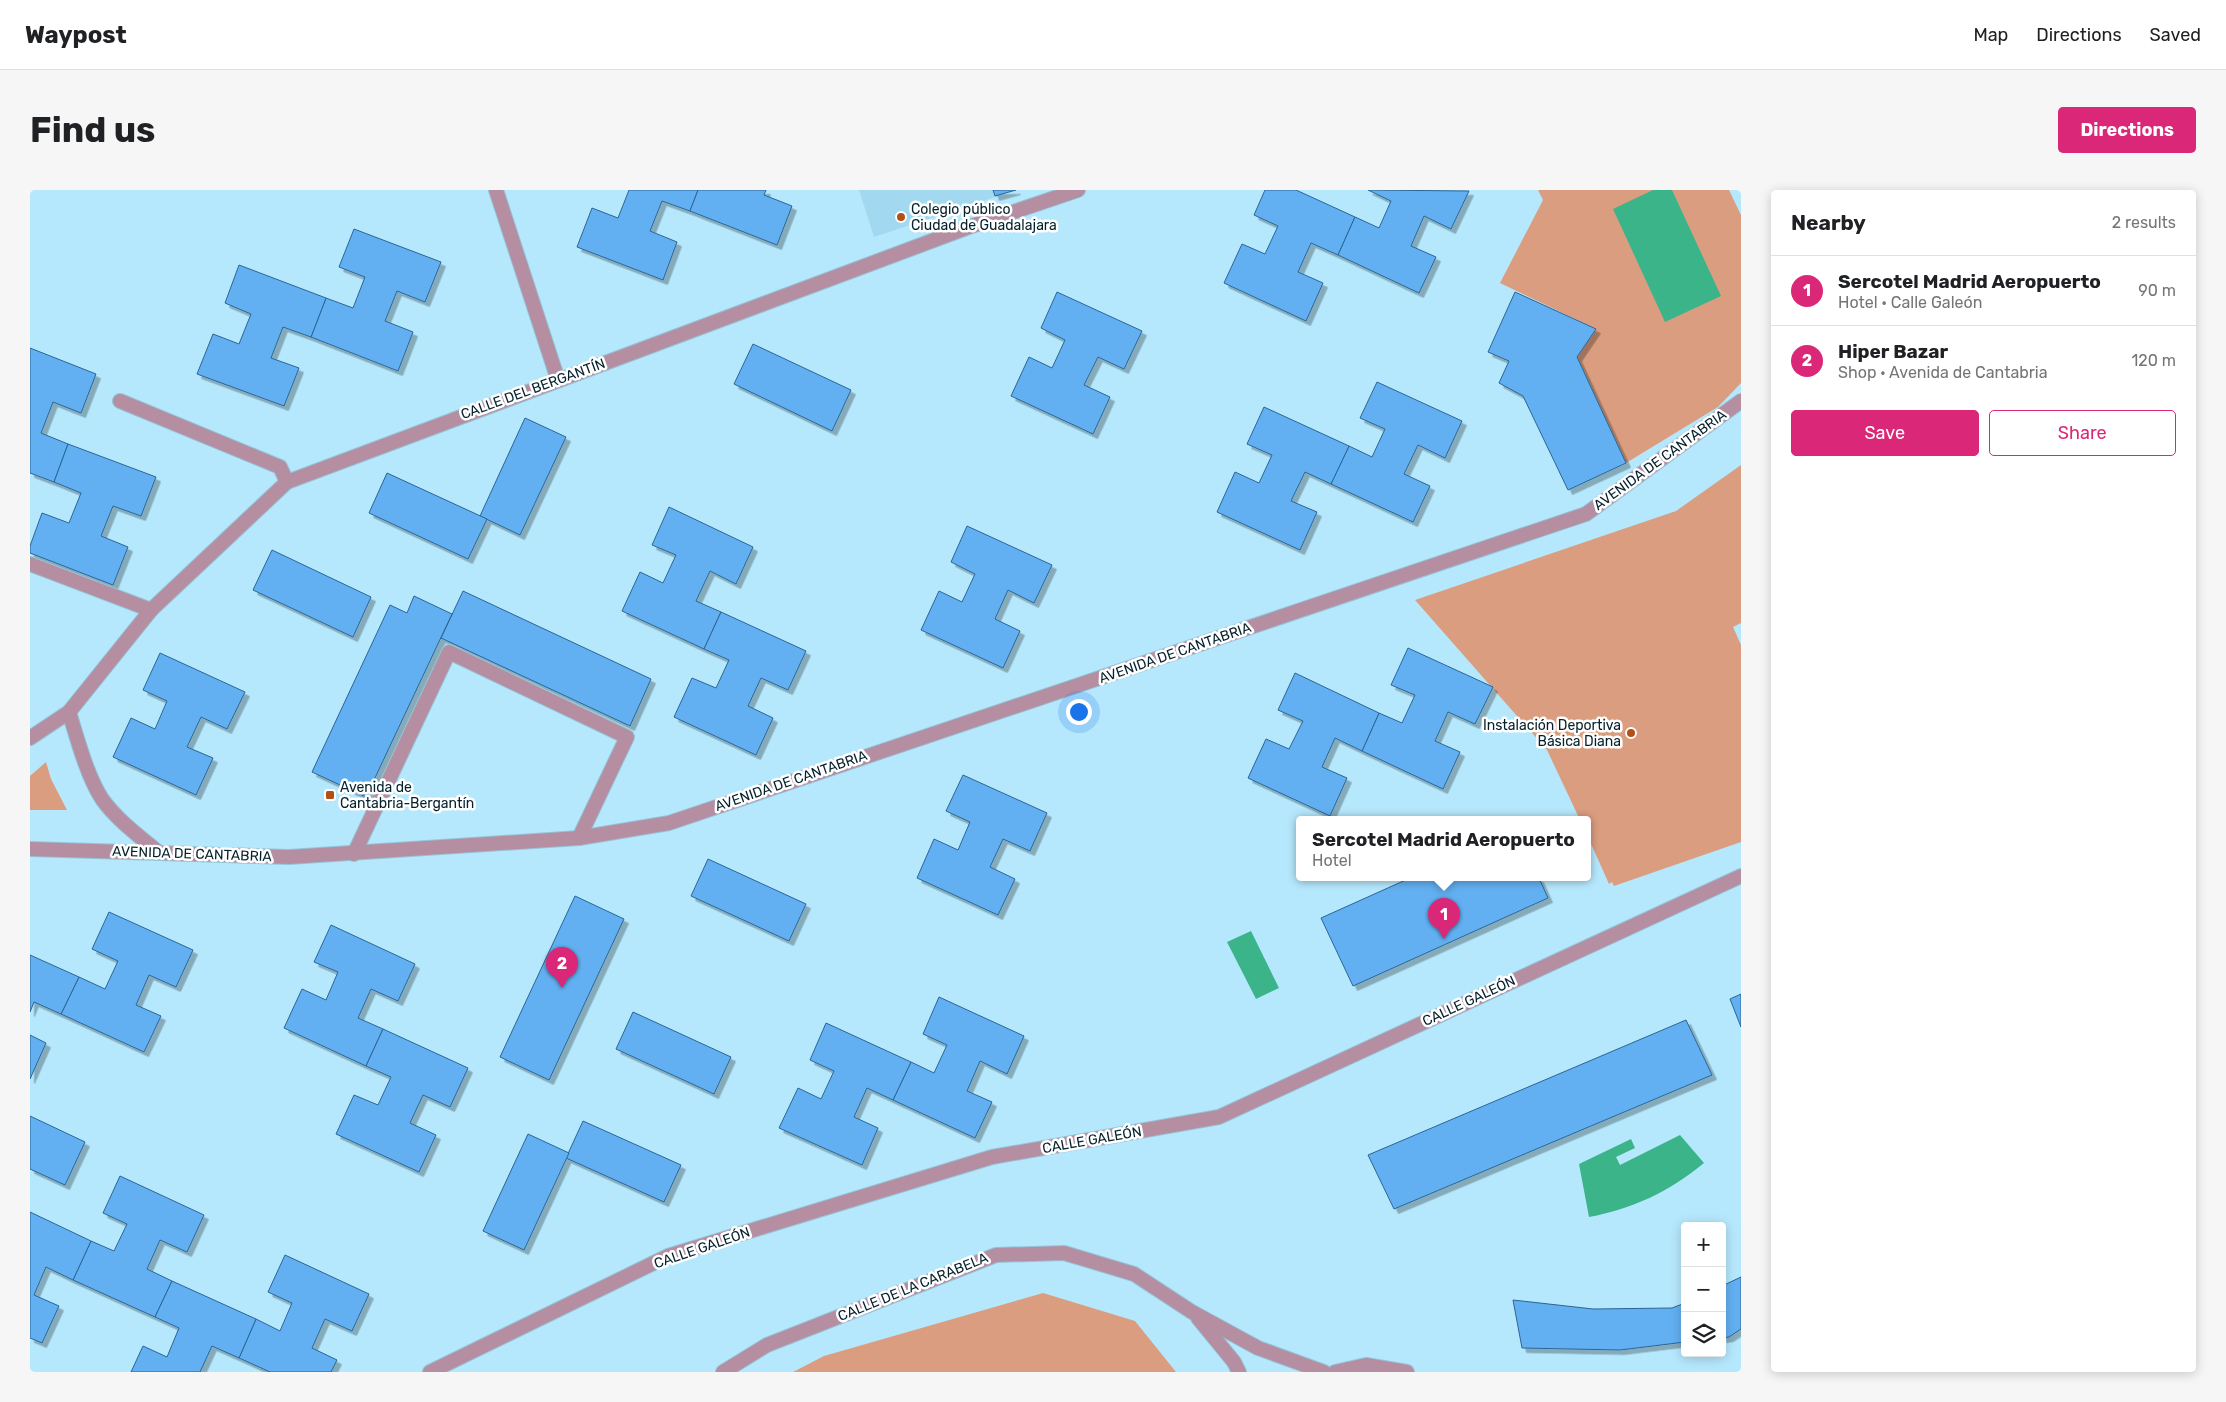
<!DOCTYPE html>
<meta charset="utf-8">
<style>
:root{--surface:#fff;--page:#f6f6f6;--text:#202124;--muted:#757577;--line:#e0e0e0;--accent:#db2777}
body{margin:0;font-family:Rubik,sans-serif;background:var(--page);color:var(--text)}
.controls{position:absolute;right:15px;bottom:15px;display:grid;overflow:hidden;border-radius:5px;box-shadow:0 2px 12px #0003}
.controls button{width:45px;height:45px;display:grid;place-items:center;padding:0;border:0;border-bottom:1px solid var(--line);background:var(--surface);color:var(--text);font:25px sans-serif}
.you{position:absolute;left:1048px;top:521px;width:18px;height:18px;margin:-12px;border:4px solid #fff;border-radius:50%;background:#1a73e8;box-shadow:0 0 0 8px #1a73e833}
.badge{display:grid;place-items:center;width:32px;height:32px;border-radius:50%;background:var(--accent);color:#fff;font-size:16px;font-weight:700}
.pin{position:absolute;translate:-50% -41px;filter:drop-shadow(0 1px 2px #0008)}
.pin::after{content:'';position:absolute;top:26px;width:18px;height:15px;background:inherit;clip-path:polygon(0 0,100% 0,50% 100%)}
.popup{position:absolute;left:1266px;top:626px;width:295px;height:65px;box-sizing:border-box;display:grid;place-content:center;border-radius:5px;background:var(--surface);filter:drop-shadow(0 1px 4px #0005);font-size:16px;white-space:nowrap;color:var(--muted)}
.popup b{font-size:19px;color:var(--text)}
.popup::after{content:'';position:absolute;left:50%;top:100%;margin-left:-10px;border:10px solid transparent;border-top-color:var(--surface)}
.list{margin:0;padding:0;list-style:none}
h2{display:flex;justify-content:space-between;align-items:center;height:65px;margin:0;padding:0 20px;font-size:21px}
h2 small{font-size:16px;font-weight:400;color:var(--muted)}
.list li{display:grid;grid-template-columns:32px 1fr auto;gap:15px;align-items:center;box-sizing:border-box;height:70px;padding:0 20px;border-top:1px solid var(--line)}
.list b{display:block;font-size:19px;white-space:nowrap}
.list p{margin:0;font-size:16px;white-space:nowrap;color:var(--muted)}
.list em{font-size:16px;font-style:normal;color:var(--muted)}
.actions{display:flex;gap:10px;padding:15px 20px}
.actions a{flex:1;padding:11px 0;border:1px solid var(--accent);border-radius:5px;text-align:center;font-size:18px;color:var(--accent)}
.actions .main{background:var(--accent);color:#fff}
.icon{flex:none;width:28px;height:28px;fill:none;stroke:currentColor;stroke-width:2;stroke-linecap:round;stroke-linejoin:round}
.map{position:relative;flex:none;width:1711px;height:1182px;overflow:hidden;border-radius:5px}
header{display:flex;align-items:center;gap:30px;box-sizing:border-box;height:70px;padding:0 25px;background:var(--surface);border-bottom:1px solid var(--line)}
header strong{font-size:24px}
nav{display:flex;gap:28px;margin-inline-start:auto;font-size:18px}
.intro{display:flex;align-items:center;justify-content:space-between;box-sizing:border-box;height:120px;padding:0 30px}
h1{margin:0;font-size:35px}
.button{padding:12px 22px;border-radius:5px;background:var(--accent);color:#fff;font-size:18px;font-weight:700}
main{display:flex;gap:30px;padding:0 30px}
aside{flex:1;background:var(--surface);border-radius:5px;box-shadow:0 2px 12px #0003}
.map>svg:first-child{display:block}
</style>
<header>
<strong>Waypost</strong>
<nav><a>Map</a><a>Directions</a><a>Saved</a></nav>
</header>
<div class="intro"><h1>Find us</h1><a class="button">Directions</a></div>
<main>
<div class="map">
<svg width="1711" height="1182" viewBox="0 0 1711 1182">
<defs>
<filter id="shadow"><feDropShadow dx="4.5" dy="4.5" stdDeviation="0" flood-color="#0004"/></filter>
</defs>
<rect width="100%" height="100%" fill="#b6e8fd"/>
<polygon fill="#a3d9f0" points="829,0 986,0 844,47"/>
<g fill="#db9d7f">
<polygon points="1508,0 1699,0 1711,25 1711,193 1688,217 1596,273 1547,167 1566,139 1470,93 1513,10"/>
<polygon points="1711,275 1711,433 1703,437 1711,455 1711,652 1584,696 1582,692 1579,694 1558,647 1558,630 1550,630 1517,560 1385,410 1646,321"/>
<polygon points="16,572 21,589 37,620 0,620 0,586"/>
<polygon points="1013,1103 1105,1131 1146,1182 763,1182 794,1166"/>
</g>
<g fill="#3cb48a">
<polygon points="1623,0 1642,0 1691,106 1635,132 1583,19"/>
<polygon points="1221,741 1249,798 1226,809 1197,752"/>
<path d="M1650 945 1674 973C1639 1002 1602 1019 1559 1027L1549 974 1601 949 1605 958 1586 967 1590 975Z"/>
</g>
<g fill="#62b0f2" stroke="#2a6595" filter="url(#shadow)">
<polygon points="599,0 668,0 660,21 632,11 620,41 647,52 633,90 547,57 562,18 588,28"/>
<polygon points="668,0 736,0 734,5 762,16 747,55 660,21"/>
<polygon points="963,0 986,0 965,6"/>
<polygon points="1235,0 1266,0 1325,27 1308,65 1281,53 1268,82 1293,93 1276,131 1194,93 1212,54 1235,64 1248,36 1224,25"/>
<polygon points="1338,0 1439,1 1421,39 1394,26 1381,56 1406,67 1389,103 1308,65 1325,27 1349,38 1361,11"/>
<polygon points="324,39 411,72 395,112 367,101 355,131 383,142 368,181 281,147 296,108 323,118 335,87 309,77"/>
<polygon points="209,75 296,108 281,147 253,137 241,168 269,178 254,216 167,184 183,144 209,154 221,124 195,113"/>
<polygon points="1027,102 1112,141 1094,179 1068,167 1054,195 1080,207 1063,244 981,206 999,167 1022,178 1035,150 1011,138"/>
<polygon points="1485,102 1566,139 1547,167 1596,273 1538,300 1493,206 1469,193 1479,171 1458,162"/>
<polygon points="723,154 821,200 802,241 704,194"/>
<polygon points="0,158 66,184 51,223 23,212 11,243 38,254 24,292 0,283"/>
<polygon points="1347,192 1432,231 1415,268 1388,255 1374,284 1400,296 1383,332 1301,294 1319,256 1342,267 1355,239 1330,228"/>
<polygon points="1234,217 1319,256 1301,294 1275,282 1261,311 1287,322 1270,360 1187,322 1205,282 1229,293 1242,265 1217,254"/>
<polygon points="495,228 536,247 490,345 450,326"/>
<polygon points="38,254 126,287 111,326 83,316 71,346 98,357 83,395 0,363 0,356 12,323 39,333 51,303 24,292"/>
<polygon points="357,283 457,329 438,369 339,323"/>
<polygon points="639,317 723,357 706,394 680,381 666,411 691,422 674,459 592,421 610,382 633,393 646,365 622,355"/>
<polygon points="937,336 1022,375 1004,413 978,400 965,429 990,441 973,478 891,440 909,401 932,412 945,384 921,372"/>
<polygon points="242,360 341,407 323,447 223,400"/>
<polygon points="433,401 621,489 600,536 411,448"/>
<polygon points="384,406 422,424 336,607 282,582 360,415 377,423"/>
<polygon points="691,422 776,461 758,500 731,488 718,516 743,528 726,565 644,527 662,488 686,498 699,470 674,459"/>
<polygon points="1378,458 1463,497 1445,534 1418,522 1405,551 1430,562 1413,599 1332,561 1349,523 1372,533 1385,505 1361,495"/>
<polygon points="130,463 215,502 197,539 171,527 157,557 183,568 166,605 83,567 101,528 125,539 137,511 113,500"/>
<polygon points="1265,483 1349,523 1332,561 1305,548 1292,577 1317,588 1300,626 1218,588 1236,549 1259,559 1273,531 1248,520"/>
<polygon points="933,585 1017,623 1000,661 973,649 960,677 985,689 968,725 887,688 904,649 928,660 940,632 916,621"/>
<polygon points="678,669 776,714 759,751 661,706"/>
<polygon points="1380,688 1509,688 1518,708 1323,796 1291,728"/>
<polygon points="545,706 594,729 519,890 470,867"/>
<polygon points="79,722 163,760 146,797 119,785 106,815 131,826 114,862 31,824 49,787 75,799 88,771 62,759"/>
<polygon points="301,735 385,774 368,811 341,799 328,828 353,839 336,876 254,838 272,799 296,810 308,782 284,772"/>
<polygon points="0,765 49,787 31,824 4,812 0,822"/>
<polygon points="1711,804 1711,837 1700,809"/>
<polygon points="909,807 994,846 977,884 950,871 937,901 962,912 945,948 863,910 881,872 904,883 917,855 893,844"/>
<polygon points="603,822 701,867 684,904 586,859"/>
<polygon points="1656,830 1682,885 1364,1019 1338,965"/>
<polygon points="796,833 881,872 863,910 837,898 824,927 848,938 832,975 749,938 768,898 791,909 804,881 780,870"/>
<polygon points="353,839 438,878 420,917 393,905 380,933 406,945 389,982 306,944 324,905 348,915 361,887 336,876"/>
<polygon points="0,845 16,853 0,889"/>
<polygon points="0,926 55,952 35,995 0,979"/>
<polygon points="553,931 651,975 634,1012 536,968"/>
<polygon points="498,944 539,963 494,1060 453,1041"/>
<polygon points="90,986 174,1025 157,1062 130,1050 117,1079 142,1091 125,1127 43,1090 61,1051 84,1061 97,1034 73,1023"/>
<polygon points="0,1022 61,1051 43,1090 16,1077 4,1105 29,1116 12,1153 0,1148"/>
<polygon points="255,1065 339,1104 322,1141 295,1129 282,1158 307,1170 301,1182 240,1182 209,1168 226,1129 250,1141 262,1113 238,1102"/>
<polygon points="1711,1087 1711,1139 1699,1147 1692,1148 1692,1096"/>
<polygon points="142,1091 226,1129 209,1168 182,1156 170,1182 101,1182 113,1156 137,1167 149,1138 125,1127"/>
<polygon points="1483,1110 1563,1119 1642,1118 1655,1113 1655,1152 1590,1160 1492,1158"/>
</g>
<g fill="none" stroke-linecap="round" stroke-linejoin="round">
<g stroke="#96c4d7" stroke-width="16">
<g id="service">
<polyline points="466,0 528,190"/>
<polyline points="90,211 250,277 257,292"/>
</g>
</g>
<g stroke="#96c4d7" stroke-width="16">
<g id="pedestrian">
<polyline points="0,374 121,420"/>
<polyline points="324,664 419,462 597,547 549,648"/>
</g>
</g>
<g stroke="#96c4d7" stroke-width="16">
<g id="minor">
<path d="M39 522C47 548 57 586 72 609 87 630 109 646 128 662"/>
<polyline points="0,548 39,522 121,420 257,292 939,37 1048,0"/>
<polyline points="0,659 259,667 549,648 639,633 1556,324 1711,211"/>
<polyline points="400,1182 638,1066 962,967 1189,927 1711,686"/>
</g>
</g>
<g stroke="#96c4d7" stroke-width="16">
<g id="tertiary">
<polyline points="1168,1128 1204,1172 1209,1182"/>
<polyline points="693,1182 737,1155 966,1065 1034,1063 1104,1084 1162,1122 1228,1158 1294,1182"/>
<polyline points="1305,1182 1336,1175 1377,1182"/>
</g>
</g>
<use href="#service" stroke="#b68ea2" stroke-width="14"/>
<use href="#pedestrian" stroke="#b68ea2" stroke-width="14"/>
<use href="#minor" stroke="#b68ea2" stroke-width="14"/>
<use href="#tertiary" stroke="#b68ea2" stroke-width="14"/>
</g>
<g fill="#b35015" stroke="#fff" stroke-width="2">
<circle cx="871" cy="27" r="5"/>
<circle cx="1601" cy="543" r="5"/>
<rect x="295" y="600" width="10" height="10" rx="2.5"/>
</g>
<g text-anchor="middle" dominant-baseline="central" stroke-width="5" stroke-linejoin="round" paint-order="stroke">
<g font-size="14" fill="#04212c" stroke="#fff" text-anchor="start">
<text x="881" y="19">Colegio público<tspan x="881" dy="16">Ciudad de Guadalajara</tspan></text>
<text x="1591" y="535" text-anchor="end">Instalación Deportiva<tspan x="1591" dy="16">Básica Diana</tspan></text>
<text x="310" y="597">Avenida de<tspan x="310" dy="16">Cantabria-Bergantín</tspan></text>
</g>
<g font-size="14" fill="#04212c" stroke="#fff">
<text transform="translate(503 199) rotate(-20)">CALLE DEL BERGANTÍN</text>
<text transform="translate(1630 270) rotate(-36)">AVENIDA DE CANTABRIA</text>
<text transform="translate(1145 463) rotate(-19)">AVENIDA DE CANTABRIA</text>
<text transform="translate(761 591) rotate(-19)">AVENIDA DE CANTABRIA</text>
<text transform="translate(162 664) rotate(2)">AVENIDA DE CANTABRIA</text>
<text transform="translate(1439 811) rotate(-25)">CALLE GALEÓN</text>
<text transform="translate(1062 950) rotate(-10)">CALLE GALEÓN</text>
<text transform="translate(672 1058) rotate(-19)">CALLE GALEÓN</text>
<text transform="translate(883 1097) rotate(-22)">CALLE DE LA CARABELA</text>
</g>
</g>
</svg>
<div class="controls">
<button>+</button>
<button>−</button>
<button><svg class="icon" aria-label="layers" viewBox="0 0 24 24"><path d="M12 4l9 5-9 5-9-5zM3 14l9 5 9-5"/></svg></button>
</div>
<div class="you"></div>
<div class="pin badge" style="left:1414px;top:749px">1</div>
<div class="popup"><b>Sercotel Madrid Aeropuerto</b>Hotel</div>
<div class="pin badge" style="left:532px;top:798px">2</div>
</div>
<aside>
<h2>Nearby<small>2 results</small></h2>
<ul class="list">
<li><span class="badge">1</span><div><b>Sercotel Madrid Aeropuerto</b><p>Hotel · Calle Galeón</p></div><em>90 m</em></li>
<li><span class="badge">2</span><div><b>Hiper Bazar</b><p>Shop · Avenida de Cantabria</p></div><em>120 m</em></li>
</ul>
<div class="actions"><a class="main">Save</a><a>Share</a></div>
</aside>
</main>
